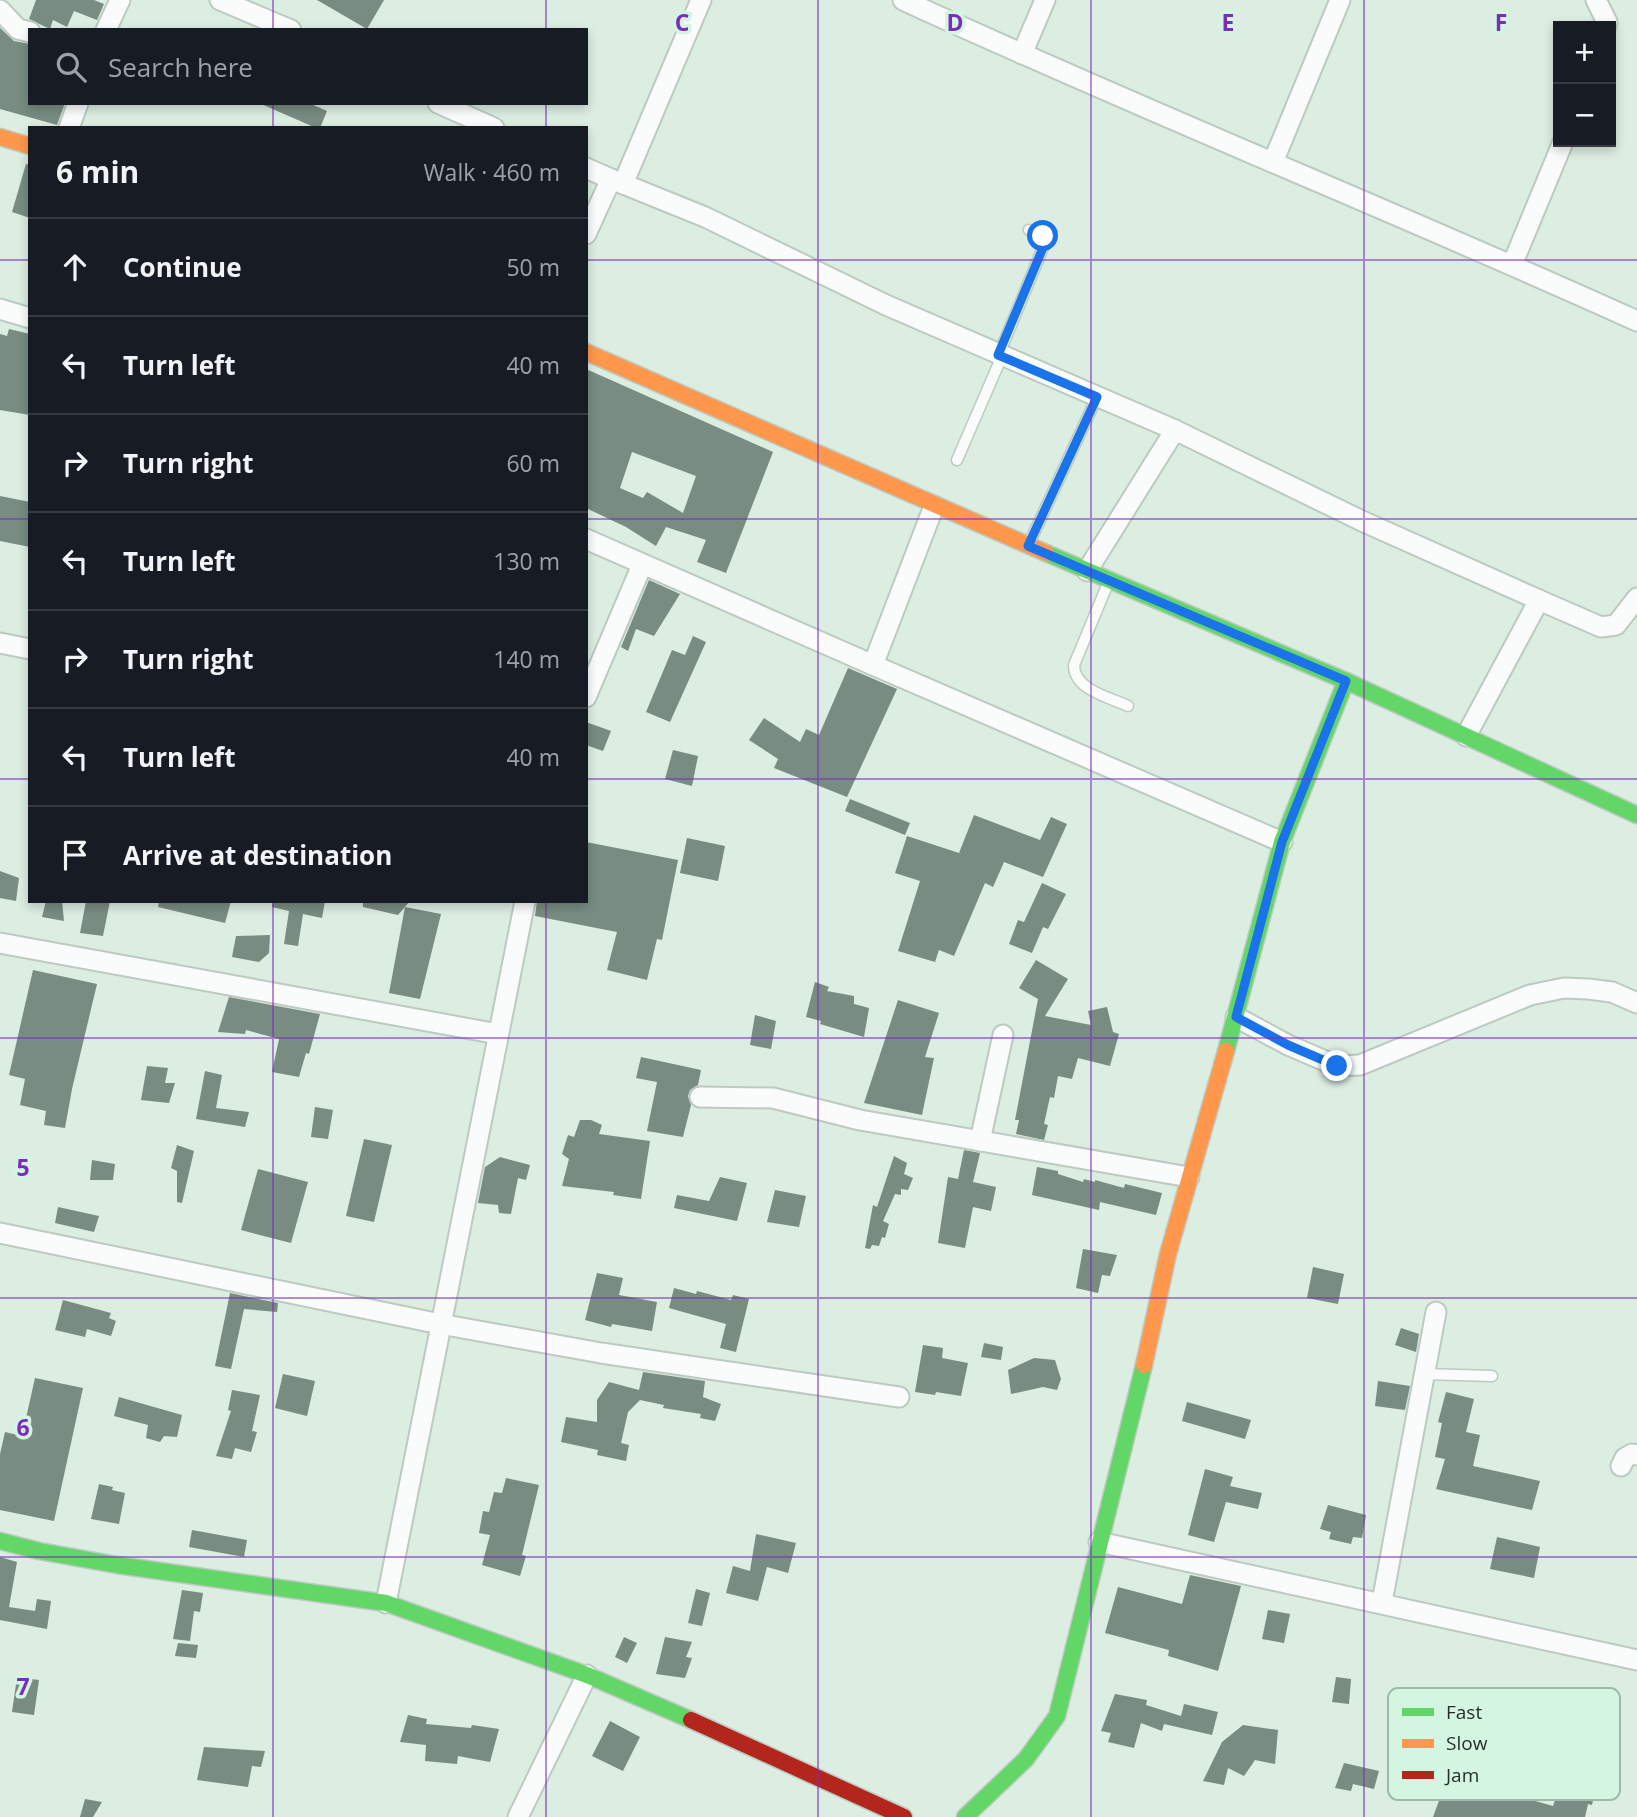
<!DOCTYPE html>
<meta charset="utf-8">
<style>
:root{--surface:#171b24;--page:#20242c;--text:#f1f3f6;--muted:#9ea1a6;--line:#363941}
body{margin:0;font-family:"Open Sans",sans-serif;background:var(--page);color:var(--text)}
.controls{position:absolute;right:21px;top:21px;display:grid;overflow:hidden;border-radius:0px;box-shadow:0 4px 10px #0003}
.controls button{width:63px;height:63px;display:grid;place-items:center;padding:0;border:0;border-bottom:2px solid var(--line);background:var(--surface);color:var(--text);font:35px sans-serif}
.stop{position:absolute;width:21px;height:21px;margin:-16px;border:5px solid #1a73e8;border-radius:50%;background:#fff}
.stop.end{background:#1a73e8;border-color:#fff;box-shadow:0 2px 7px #0008}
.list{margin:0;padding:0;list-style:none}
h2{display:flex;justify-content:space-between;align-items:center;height:91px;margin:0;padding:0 28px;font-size:30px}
h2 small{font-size:23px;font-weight:400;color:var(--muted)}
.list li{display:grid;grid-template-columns:46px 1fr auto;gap:21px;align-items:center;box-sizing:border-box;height:98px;padding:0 28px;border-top:2px solid var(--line)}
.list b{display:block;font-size:26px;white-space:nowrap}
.list em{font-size:23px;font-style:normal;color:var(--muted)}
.icon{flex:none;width:38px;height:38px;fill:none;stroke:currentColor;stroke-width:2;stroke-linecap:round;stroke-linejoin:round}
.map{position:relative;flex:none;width:1637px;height:1817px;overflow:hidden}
.search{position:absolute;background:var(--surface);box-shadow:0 4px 10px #0003;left:28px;top:28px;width:560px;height:77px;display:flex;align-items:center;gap:18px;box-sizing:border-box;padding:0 24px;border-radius:0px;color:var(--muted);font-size:26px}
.panel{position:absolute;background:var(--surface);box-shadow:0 4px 10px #0003;left:28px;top:126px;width:560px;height:777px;border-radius:0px}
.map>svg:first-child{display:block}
</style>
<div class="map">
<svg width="1637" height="1817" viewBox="0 0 1637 1817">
<rect width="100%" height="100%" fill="#dcede2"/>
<g fill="#788c81" fill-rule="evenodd">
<polygon points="36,0 94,0 104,4 97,20 74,11 67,27 53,20 50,29 29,19"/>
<polygon points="317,0 384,0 367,29"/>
<polygon points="0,28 14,41 30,44 30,103 65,103 57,125 0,109"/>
<polygon points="259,103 309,103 327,111 320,128 316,128"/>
<polygon points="26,164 30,165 30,218 12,212"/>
<polygon points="9,329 30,334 30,415 0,410 0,334 7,336"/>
<path d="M586 369 773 452 726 573 697 562 706 540 666 527 656 546 626 527 586 508ZM632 452 696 476 683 513 647 492 643 498 620 488Z"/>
<polygon points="0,496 30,502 30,547 0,541"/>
<polygon points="649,580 680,594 654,636 636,629 628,651 621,647"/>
<polygon points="693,636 706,642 670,722 646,712 672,650 685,655"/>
<polygon points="848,668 897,689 847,797 774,768 778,759 749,740 764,718 800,742 806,729 819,735"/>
<polygon points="586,722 611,731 603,751 586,745"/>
<polygon points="673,750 698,756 692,786 665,779"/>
<polygon points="850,799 910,823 905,835 845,811"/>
<polygon points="974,815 1040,840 1051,817 1067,824 1043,877 1004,862 993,887 985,883 954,956 939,950 935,962 898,951 920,881 895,873 907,836 959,853"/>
<polygon points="687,838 725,846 718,881 680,873"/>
<polygon points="586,842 678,860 662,940 657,939 647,980 607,970 617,932 535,916 537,901 586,901"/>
<polygon points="0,871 19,878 16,901 0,898"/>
<polygon points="1042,883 1066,894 1048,929 1043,927 1032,953 1009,944 1018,920 1024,922"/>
<polygon points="46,901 62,901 64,921 42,917"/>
<polygon points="86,901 110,901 103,936 80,933"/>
<polygon points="159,901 231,901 225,923 158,907"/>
<polygon points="273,901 325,901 322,918 303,914 298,946 284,944 289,911 272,907"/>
<polygon points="363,901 410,901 398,915 363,907"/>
<polygon points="405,907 441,914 420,999 389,993"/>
<polygon points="270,935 269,953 259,962 232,957 236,936"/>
<polygon points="1036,960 1068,979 1045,1016 1091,1025 1088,1011 1107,1007 1113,1032 1119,1034 1110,1066 1078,1058 1072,1079 1058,1076 1054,1098 1050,1097 1044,1124 1048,1125 1044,1140 1016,1134 1019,1120 1015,1120 1038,999 1019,988"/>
<polygon points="33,970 97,984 72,1089 65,1128 44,1125 46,1111 20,1105 25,1079 9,1075"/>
<polygon points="815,982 829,987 827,991 854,996 854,1004 869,1008 864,1037 820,1024 821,1021 806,1017"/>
<polygon points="229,997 320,1014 309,1054 306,1053 299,1077 272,1072 279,1039 246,1030 245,1034 218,1032"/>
<polygon points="898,1000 939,1013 925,1057 934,1058 922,1115 864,1103"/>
<polygon points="755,1015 776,1021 771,1049 750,1045"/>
<polygon points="641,1057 701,1070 698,1085 690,1090 688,1096 691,1105 683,1137 647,1131 657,1082 636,1078"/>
<polygon points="147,1066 168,1068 165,1083 175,1083 169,1103 141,1100"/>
<polygon points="205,1071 222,1075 216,1108 249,1112 245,1127 196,1119"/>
<polygon points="315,1107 333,1110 328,1139 311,1137"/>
<polygon points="580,1120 591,1120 602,1125 599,1134 650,1141 641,1199 613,1195 614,1192 562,1186 569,1159 562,1154 568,1135 574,1137"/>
<polygon points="364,1139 392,1145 374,1222 346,1216"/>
<polygon points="177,1145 194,1151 182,1203 177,1202 177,1171 171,1168"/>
<polygon points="964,1150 980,1153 973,1182 996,1187 991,1211 973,1207 965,1248 938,1243 948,1177 958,1179"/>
<polygon points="894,1156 907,1163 904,1174 913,1178 908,1190 901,1189 901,1195 895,1194 883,1221 889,1224 885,1238 882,1237 879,1246 872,1245 870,1249 865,1248 873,1205 877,1207"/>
<polygon points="500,1157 530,1165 526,1180 518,1178 511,1214 499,1213 498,1205 478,1203 485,1167"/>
<polygon points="92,1160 115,1164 113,1180 90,1180"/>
<polygon points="1037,1167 1058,1171 1058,1174 1083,1182 1084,1179 1095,1182 1095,1180 1124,1188 1125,1184 1162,1193 1156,1215 1100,1202 1099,1210 1032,1195"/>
<polygon points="258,1169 308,1182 291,1243 241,1230"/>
<polygon points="720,1177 747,1183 737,1221 674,1208 677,1195 709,1201"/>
<polygon points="775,1190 806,1196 799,1227 767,1222"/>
<polygon points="58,1207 99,1216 94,1232 55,1223"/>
<polygon points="1083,1249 1117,1255 1110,1276 1102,1275 1098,1293 1076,1288"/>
<polygon points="1313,1267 1344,1274 1338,1304 1307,1298"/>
<polygon points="597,1273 623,1278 619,1295 657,1302 652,1331 612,1324 611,1327 585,1320"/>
<polygon points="674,1288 696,1294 697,1291 731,1300 733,1295 749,1299 736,1352 720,1348 726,1324 669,1308"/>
<polygon points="230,1293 278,1303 277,1312 244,1309 231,1369 215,1366"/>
<polygon points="63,1300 111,1313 109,1318 116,1321 111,1336 87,1329 85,1337 55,1330"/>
<polygon points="1401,1328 1419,1334 1416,1352 1395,1345"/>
<polygon points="984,1343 1003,1347 1001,1360 981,1357"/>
<polygon points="923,1345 943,1348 942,1358 968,1363 961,1396 936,1392 935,1395 915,1392"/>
<polygon points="1034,1358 1055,1360 1061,1379 1057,1390 1043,1387 1011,1394 1008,1370"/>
<polygon points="643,1372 705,1381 703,1397 721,1404 715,1421 700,1418 701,1414 663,1408 664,1405 640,1400 628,1412 621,1443 629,1445 626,1461 597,1455 598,1450 561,1442 566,1417 597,1422 597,1400 609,1382 639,1390"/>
<polygon points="283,1374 315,1381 307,1416 275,1408"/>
<polygon points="35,1378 83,1388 54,1521 0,1510 0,1454 5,1432 22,1436"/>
<polygon points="1378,1381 1410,1386 1405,1410 1375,1406"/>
<polygon points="232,1390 260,1395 252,1431 257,1432 251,1452 235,1448 232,1459 216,1456 231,1411 228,1410"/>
<polygon points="1446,1392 1474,1399 1466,1432 1480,1435 1473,1466 1540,1481 1532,1510 1436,1489 1445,1459 1435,1457 1442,1423 1438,1422"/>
<polygon points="119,1397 182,1415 177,1437 164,1436 160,1442 146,1438 148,1425 114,1416"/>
<polygon points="1187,1402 1251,1420 1245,1439 1182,1421"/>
<polygon points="1205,1469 1233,1477 1230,1486 1262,1493 1258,1509 1226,1502 1214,1542 1188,1535"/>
<polygon points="506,1478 539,1485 522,1555 526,1556 520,1576 482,1565 490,1535 479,1533 483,1511 489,1512 494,1492 502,1493"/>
<polygon points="99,1484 113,1487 112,1490 125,1493 119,1524 91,1519"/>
<polygon points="1328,1505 1366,1515 1362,1538 1353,1537 1351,1544 1329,1539 1331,1532 1320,1529"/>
<polygon points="192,1530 247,1540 244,1557 189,1547"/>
<polygon points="756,1534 796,1543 788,1573 767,1567 758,1601 726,1593 733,1566 750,1571"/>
<polygon points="1497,1537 1540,1547 1534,1578 1490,1569"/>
<polygon points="0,1557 17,1562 9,1607 35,1611 37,1599 51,1601 47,1629 0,1620"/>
<polygon points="1190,1575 1241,1586 1218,1671 1168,1656 1169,1650 1105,1633 1118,1587 1182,1604"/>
<polygon points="696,1589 710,1593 702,1626 688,1623"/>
<polygon points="182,1590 203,1593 200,1612 194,1611 190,1641 173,1639"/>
<polygon points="1268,1610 1290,1614 1284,1643 1262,1639"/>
<polygon points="624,1637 637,1643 627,1663 615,1657"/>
<polygon points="665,1637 692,1642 686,1657 692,1658 685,1678 656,1674"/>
<polygon points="178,1643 198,1645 196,1658 175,1656"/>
<polygon points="17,1677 39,1680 34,1715 12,1712"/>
<polygon points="1336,1677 1351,1679 1349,1704 1332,1702"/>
<polygon points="1115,1694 1147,1700 1146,1705 1181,1716 1184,1704 1218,1712 1212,1735 1164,1724 1162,1731 1141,1723 1134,1748 1108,1742 1111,1733 1101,1731"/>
<polygon points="408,1715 427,1719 426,1724 471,1728 472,1725 499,1729 490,1762 458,1756 457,1764 425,1761 426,1745 400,1742"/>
<polygon points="610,1721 640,1737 623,1771 592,1756"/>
<polygon points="1545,1721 1572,1729 1569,1736 1578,1739 1570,1768 1599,1774 1592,1805 1588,1804 1585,1817 1433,1817 1448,1776 1553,1806 1560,1785 1539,1779 1544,1762 1539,1761"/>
<polygon points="1243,1725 1278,1730 1275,1764 1255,1760 1244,1776 1228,1768 1224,1785 1203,1781 1222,1742"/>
<polygon points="204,1747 265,1751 261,1767 252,1766 248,1787 197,1780"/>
<polygon points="1344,1763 1379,1771 1374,1789 1353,1784 1351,1791 1335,1788"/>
<polygon points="85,1799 102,1802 93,1817 80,1817"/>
</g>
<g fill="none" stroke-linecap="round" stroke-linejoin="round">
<g stroke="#bccac1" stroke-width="13">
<g id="lane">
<polyline points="999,354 1045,243 1043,236 1029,230"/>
<polyline points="957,460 1002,356"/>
<polyline points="1028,546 1097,397"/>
<path d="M1109 581 1074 665C1074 690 1109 697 1128 706"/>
<polyline points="1424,1374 1492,1376"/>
</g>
</g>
<g stroke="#bccac1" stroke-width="23">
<g id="street">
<polyline points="220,0 291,30"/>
<path d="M903 0C1146 112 1394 211 1637 321"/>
<polyline points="1596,0 1607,22 1606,26"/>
<polyline points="0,10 18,29 30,32"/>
<polyline points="106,30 120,0"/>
<polyline points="1022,54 1045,0"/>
<polyline points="438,103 494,128"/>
<polyline points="69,128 78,103"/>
<polyline points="1273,162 1340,0"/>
<polyline points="586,168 611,179"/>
<polyline points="623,184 701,0"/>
<polyline points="586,234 611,179 705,217 886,305 1175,430"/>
<polyline points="1512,265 1563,142"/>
<polyline points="0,309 30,318"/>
<polyline points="934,506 873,665 1282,842"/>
<polyline points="586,539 873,665"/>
<polyline points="1087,571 1175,430 1362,521 1539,600"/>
<polyline points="0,643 30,649"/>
<polyline points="586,697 642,565"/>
<polyline points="1466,736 1539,600 1601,627 1616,625 1637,598"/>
<polyline points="0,943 498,1034"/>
<polyline points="1236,1017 1288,1045 1337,1066 1360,1065 1530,995 1564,988 1588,989 1612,992 1637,1003"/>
<polyline points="700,1097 773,1098 860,1120 1189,1177"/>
<polyline points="980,1141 1003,1035"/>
<polyline points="0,1233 440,1324 601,1353 899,1397"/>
<polyline points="1621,1466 1625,1458 1632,1454 1637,1455"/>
<polyline points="1099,1542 1637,1660"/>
<polyline points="1382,1602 1436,1312"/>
<polyline points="386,1603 525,901"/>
<polyline points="518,1817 587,1675"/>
</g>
</g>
<g stroke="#bccac1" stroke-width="19">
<g id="fast">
<polyline points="1046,553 1346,681 1637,815"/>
<polyline points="1226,1051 1282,842 1346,681"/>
<polyline points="0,1541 39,1551 117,1565 386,1603 587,1675 691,1720"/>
<polyline points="965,1817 1026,1759 1057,1716 1144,1365"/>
</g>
</g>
<g stroke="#bccac1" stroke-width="19">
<g id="slow">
<polyline points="0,137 30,146"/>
<polyline points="586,352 1046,553"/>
<polyline points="1144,1365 1168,1254 1226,1051"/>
</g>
</g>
<g stroke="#bccac1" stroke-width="19">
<polyline id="jam" points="691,1720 904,1817"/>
</g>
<use href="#lane" stroke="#fafcfb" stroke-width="10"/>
<use href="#street" stroke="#fafcfb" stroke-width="19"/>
<use href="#fast" stroke="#63d668" stroke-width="16"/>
<use href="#slow" stroke="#ff974d" stroke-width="16"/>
<use href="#jam" stroke="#b3261e" stroke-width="16"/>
</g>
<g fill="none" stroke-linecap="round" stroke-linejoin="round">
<polyline stroke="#1a73e8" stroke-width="9" points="1043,236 1045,243 998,355 1097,397 1028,546 1346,681 1282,842 1236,1017 1288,1045 1337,1066"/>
</g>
<path fill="none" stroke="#7b2cbf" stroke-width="2" stroke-opacity="0.55" d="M273 0V30M546 0V30M818 0V1817M1091 0V1817M1364 0V1817M273 103V128M546 103V128M0 260H30M586 260H1637M0 519H30M586 519H1637M0 779H30M586 779H1637M273 901V1817M546 901V1817M0 1038H1637M0 1298H1637M0 1557H1637"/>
<rect x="1388" y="1688" width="232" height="112" rx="10" fill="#d4f5e1" stroke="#9fbaaa" stroke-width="2"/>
<rect x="1402" y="1708" width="32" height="8" fill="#63d668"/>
<rect x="1402" y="1739" width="32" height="9" fill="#ff974d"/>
<rect x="1402" y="1771" width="32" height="8" fill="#b3261e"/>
<g font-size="19" fill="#243129">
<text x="1446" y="1719">Fast</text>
<text x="1446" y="1750">Slow</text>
<text x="1446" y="1782">Jam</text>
</g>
<g font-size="23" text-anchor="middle" font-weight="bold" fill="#7b2cbf" stroke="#d4f5e1" stroke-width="7" stroke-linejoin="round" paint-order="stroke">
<text x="682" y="31">C</text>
<text x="955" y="31">D</text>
<text x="1228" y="31">E</text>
<text x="1501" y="31">F</text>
<text x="23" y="1176">5</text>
<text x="23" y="1436">6</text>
<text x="23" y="1695">7</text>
</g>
</svg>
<div class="controls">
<button>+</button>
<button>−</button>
</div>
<div class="stop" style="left:1043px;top:236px"></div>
<div class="stop end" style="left:1337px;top:1066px"></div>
<div class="search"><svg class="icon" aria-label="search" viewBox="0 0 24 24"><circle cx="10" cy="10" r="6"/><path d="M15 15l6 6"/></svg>Search here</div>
<section class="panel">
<h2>6 min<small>Walk · 460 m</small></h2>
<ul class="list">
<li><svg class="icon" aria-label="ahead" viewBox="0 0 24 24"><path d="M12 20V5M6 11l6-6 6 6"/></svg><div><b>Continue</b></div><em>50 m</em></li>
<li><svg class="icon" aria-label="left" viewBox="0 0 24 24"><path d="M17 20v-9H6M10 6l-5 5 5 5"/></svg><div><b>Turn left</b></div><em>40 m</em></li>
<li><svg class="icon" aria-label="right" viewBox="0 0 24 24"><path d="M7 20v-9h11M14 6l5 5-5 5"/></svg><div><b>Turn right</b></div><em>60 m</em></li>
<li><svg class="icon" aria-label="left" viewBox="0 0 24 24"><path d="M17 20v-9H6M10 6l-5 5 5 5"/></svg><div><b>Turn left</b></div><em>130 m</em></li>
<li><svg class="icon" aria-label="right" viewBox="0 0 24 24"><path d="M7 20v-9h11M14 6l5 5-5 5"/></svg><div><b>Turn right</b></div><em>140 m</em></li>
<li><svg class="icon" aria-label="left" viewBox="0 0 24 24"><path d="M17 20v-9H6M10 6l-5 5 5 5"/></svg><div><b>Turn left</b></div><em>40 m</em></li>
<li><svg class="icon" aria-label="arrive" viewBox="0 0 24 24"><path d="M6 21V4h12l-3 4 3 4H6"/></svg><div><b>Arrive at destination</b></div></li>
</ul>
</section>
</div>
